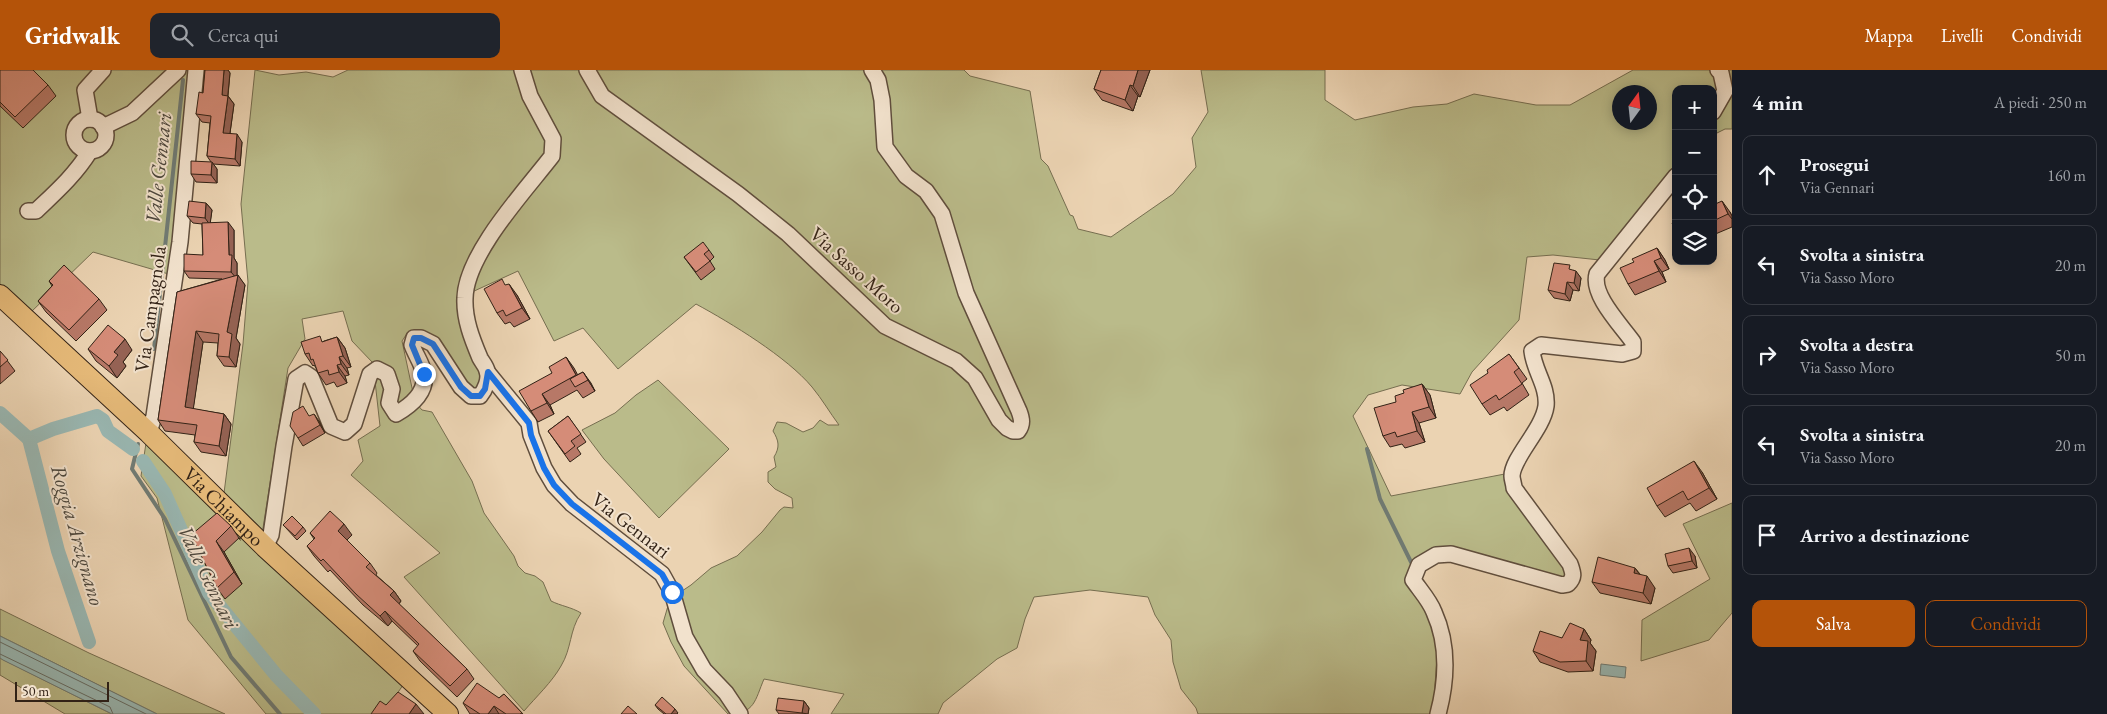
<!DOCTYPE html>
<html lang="it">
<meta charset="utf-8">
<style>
:root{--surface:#171b24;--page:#20242c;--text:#f1f3f6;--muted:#9ea1a6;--line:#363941;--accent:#b45309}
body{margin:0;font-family:"EB Garamond",serif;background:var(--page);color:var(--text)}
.controls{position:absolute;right:15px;top:15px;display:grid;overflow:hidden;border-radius:10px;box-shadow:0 2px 12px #0003}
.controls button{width:45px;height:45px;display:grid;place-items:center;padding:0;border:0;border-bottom:1px solid var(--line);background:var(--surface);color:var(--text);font:25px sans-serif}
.compass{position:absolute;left:1612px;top:15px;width:45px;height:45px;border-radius:50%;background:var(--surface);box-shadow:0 2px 12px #0003;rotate:15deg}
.scale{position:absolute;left:15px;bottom:12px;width:94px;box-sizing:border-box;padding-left:5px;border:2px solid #322216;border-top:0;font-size:14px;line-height:18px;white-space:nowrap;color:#322216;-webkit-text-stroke:4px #f2e2cd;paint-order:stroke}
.stop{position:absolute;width:15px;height:15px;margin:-11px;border:4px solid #1a73e8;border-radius:50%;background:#fff}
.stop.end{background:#1a73e8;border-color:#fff;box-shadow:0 1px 5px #0008}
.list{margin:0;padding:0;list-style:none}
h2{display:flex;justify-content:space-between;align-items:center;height:65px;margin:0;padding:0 20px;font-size:21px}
h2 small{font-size:16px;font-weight:400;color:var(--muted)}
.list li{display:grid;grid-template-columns:32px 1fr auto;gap:15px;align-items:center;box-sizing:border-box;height:80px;margin:0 10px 10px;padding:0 10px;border:1px solid var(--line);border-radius:10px}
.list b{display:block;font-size:19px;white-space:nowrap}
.list p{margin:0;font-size:16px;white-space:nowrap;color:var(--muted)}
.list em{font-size:16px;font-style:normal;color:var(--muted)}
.actions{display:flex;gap:10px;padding:15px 20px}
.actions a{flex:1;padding:11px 0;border:1px solid var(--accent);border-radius:10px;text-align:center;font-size:18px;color:var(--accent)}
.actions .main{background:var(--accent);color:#fff}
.icon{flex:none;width:28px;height:28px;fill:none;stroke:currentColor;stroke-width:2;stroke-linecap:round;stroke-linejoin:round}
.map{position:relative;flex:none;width:1732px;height:644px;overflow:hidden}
header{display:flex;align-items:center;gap:30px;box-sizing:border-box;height:70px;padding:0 25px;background:var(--accent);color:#fff}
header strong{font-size:24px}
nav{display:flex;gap:28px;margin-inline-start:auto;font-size:18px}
.search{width:350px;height:45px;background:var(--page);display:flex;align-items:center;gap:12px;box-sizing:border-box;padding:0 18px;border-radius:10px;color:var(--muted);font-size:19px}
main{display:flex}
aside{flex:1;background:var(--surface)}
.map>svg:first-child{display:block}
</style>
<header>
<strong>Gridwalk</strong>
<div class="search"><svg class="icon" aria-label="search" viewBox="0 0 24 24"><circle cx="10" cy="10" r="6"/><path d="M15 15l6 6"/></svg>Cerca qui</div>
<nav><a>Mappa</a><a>Livelli</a><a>Condividi</a></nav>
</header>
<main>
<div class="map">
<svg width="1732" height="644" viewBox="0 0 1732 644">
<rect width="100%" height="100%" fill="#ebd3b2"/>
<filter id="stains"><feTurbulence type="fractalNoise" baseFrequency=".004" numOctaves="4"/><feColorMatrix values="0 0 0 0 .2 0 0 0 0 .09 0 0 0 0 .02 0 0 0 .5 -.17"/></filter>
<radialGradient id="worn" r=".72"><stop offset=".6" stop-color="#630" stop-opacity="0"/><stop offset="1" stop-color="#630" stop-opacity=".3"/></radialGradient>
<g fill="#babb8a" stroke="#766e50" fill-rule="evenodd">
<polygon points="0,0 190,0 172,205 93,182 30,243 0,214"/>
<path d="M255 0 279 5 306 2 333 7 348 0H964L970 6 1030 21 1041 89 1048 96 1070 145 1073 146 1078 159 1111 167 1173 124 1196 97 1192 68 1208 42 1201 0H1325V30L1355 50 1413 37 1447 34 1474 24 1536 35H1570L1633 0H1732V59H1725L1713 65V19H1676V109L1609 191 1553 185 1527 187 1519 250 1472 302 1460 324 1402 315 1368 325 1353 346 1391 426 1515 402 1528 442 1578 513 1463 487 1421 492 1412 502 1445 579 1437 586 1433 644H1198L1196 638 1181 619 1173 592 1171 570 1155 545 1148 527 1090 520 1034 527 1025 549 1017 578 997 589 943 633 938 644H831L844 624 764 609C755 630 755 644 728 644L684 596 671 572 663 553 670 529 691 515 711 498 737 486 762 462 780 440 784 437 793 438 792 428 775 419 768 412V402L776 397 774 387C780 377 779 371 773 361L777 352 786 353 803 362 813 358 820 350 828 355H839C830 343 822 329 812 317 787 287 731 253 696 234L618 299 583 258 554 271 518 201 472 222 470 244 487 293 477 322 471 320 440 270 426 262H408L402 271 415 332 422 340 432 342 472 411 484 443 514 486 518 496 525 503 535 506 543 512 551 531C561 536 571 537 581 543 569 561 572 578 561 596 552 612 536 627 524 641L404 507 440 483 351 405 363 391 358 370 380 356 373 293 352 271 343 241 302 249 305 269 288 298 261 471 410 605 383 644H266L188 550 157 428 141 406 148 360 223 431 243 274 248 212 241 134ZM1620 22H1650V52H1620Z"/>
<polygon points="658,310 729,379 659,448 604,389 582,360 615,343 636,325"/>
<polygon points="1732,433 1732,543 1709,570 1641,591 1642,550 1710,509 1683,454"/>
<polygon points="0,539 89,583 225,644 157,644 0,566"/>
<polygon points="0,588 112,644 65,644 0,605"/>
</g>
<g fill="#99b7b2" stroke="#707b74">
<polygon points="0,566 157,644 112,644 3,590 0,588"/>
<polygon points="1601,594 1626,597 1625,608 1600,605"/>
</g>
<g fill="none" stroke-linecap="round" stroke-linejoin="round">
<g stroke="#666c64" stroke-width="1">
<polyline points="0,572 146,644"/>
<polyline points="0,584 110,637 113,644"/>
</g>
<g stroke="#707b74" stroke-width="4">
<polyline points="154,279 183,10"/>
<polyline points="138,374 132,399 165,449 231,587 280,644"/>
<polyline points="1367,379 1380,429 1411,492"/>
</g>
<g stroke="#99b7b2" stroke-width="14">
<polyline points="0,343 29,369 53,359 97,346 103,350 108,361 133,379"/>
<polyline points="29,369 58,481 89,572"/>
<polyline points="143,391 165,424 209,523 276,605 314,644"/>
</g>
<g stroke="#604e3d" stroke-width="18">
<g id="minor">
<path d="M587 0 602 26 738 124 788 164 885 256 956 291 975 308 999 350 1007 358 1013 361H1018C1023 354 1022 349 1019 341L966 223 942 144 926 121 906 106 885 77 882 30 878 10 872 0"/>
<polyline points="1713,42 1725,21 1721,3 1718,0"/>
<polyline points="90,49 85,20 103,0"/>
<circle cx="90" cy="65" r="16"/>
<polyline points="103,57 132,43 178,0"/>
<path d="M28 141H36C57 121 75 105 90 81"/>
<polyline points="488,303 529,353 531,365 544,398 554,415 572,434 662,504 672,522 685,567 704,600 726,623 740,644"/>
<polyline points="149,363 154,346 180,172 196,0"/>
<path d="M265 477 271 465 284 376 296 309 305 303 311 307 331 356 345 362 354 354 370 304 377 299 387 304 392 319 389 333 396 344C410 336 427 323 424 304 423 295 415 284 412 275L414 268H421L433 274 461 317 471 326H480C485 320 490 309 487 301 486 296 482 292 480 288 472 269 464 249 465 228 466 184 525 121 552 86L553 69 530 26 522 0"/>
<path d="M1438 644C1447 610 1449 575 1434 542 1430 531 1420 520 1413 510L1419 495 1436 485 1451 484 1562 515 1568 514C1575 507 1573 503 1570 494L1514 418C1514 414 1512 410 1512 406 1512 388 1543 359 1546 336 1548 316 1534 301 1532 281L1541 275 1622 284 1633 281V272C1621 255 1591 225 1597 204L1676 106"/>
</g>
</g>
<g stroke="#322216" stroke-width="22">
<g id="major">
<path id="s1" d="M0 225 149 363 265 477 448 644"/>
</g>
</g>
<use href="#minor" stroke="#f2e2cd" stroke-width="15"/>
<use href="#major" stroke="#e6ba79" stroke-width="20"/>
</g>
<g fill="#b77867" stroke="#322216">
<polygon points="0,0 48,15 56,26 23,58 0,36"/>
<polygon points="205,0 228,0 230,3 228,26 234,34 230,63 242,72 240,96 213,94 217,99 217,113 196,112 191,104 211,92 207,86 210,53 202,52 196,44 203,23"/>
<polygon points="1101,0 1150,0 1140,27 1138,26 1133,41 1102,30 1094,19"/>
<polygon points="206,133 212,140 210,153 234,160 234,188 237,193 237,205 245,215 236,268 240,274 236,297 224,296 217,286 218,273 203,272 193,339 224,344 231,354 226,386 201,382 194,372 195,365 165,361 158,350 177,222 222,209 189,208 184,201 203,185 202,154 193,153 187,146"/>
<polygon points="1713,135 1730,142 1732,146 1732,157 1713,165"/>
<polygon points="1657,178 1665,190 1669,199 1662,202 1666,212 1635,225 1628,214 1634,192"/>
<polygon points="709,180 714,187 710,191 715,199 701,210 684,187"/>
<polygon points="1574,200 1581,208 1579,221 1573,220 1570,231 1554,228 1548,220"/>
<polygon points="49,211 99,229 107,240 76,271 46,242 38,231 52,216"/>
<polygon points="506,215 517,225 530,249 514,257 510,252 505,254 497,243"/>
<polygon points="337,267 345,278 351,297 347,298 349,305 345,306 347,313 337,317 334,312 326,315 318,303 316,298 314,295 313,296 305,284 324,271"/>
<polygon points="88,279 132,280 123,292 126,296 117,308 96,291"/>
<polygon points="0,281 15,301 0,314"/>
<polygon points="1509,284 1527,309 1522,313 1529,325 1507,341 1504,337 1490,345 1482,334 1488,303"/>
<polygon points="566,287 577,305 583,302 595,321 583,328 577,320 550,335 554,344 538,352 531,341 552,303"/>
<polygon points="1422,314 1430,325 1436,348 1419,353 1425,372 1405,378 1402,374 1390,377 1383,366 1396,332 1404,323"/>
<polygon points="310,346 319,351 325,363 303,376 298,368"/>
<polygon points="568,346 586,372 577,378 581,384 570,392 548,361"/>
<polygon points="1702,402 1717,429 1696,441 1690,433 1665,447 1657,436"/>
<polygon points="283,455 303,457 306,461 297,470 286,458"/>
<polygon points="231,456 239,468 224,482 242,514 225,529 217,518 191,465"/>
<polygon points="310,463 352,465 347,470 370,493 377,503 376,505 394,521 401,531 399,534 467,599 474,609 457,627 420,591 413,581 418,576 392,551 388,556 363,535 330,500 328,502 314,486 307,476 314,469"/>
<polygon points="1695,486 1697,498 1673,503 1668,496"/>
<polygon points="1635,498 1640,504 1655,518 1651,534 1600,523 1592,512"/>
<polygon points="1584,559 1591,570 1590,573 1596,581 1593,601 1568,602 1540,592 1533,581 1562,568"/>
<polygon points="504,624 523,644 470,644 463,633 499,628"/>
<polygon points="804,631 809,638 808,644 779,644 776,640"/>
<polygon points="655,635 678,643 677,644 664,644 658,639"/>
</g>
<g fill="#956254" stroke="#322216">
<polygon points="224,0 228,0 230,3 227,33 222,25"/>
<polygon points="1138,0 1150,0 1140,27 1133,16"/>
<polygon points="1130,15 1138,26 1133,41 1125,30"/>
<polygon points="228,26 234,34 229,70 223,63"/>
<polygon points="237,64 242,72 240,96 235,89"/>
<polygon points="212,92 217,99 217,113 211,105"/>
<polygon points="1722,131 1730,142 1732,146 1732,149 1728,144"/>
<polygon points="206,133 212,140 210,155 205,148"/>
<polygon points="228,152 234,160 234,188 237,193 237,209 231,202 229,185"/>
<polygon points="1657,178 1665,190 1669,199 1661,188"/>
<polygon points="1654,191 1662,202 1666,212 1659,201"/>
<polygon points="1576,201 1581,208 1579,221 1574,213"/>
<polygon points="238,205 245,215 236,268 240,274 236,297 229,287 227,262"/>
<polygon points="1567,212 1573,220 1570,231 1565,224"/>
<polygon points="509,214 517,225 530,249 522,238"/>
<polygon points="196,261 203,272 192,348 185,337"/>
<polygon points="337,267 345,278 351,297 343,286"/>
<polygon points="125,269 132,280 123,292 126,296 117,308 109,296 114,282"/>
<polygon points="339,287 347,298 349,305 341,294"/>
<polygon points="566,287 574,298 582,313 576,305"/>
<polygon points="337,295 345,306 347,313 339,302"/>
<polygon points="583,302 591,313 595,321 588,310"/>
<polygon points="1422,314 1430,325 1436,348 1429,337"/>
<polygon points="542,324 550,335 554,344 547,333"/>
<polygon points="1412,342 1419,353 1425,372 1417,361"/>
<polygon points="224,344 231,354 226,386 219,376"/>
<polygon points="314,344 319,351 325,363 320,355"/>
<polygon points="1694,391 1702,402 1717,429 1709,418"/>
<polygon points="344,454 352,465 345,472 338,461"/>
<polygon points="216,471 224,482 242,514 234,502"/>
<polygon points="1689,478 1695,486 1697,498 1692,491"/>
<polygon points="1635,498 1643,509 1634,503"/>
<polygon points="1647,506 1655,518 1651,534 1643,523"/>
<polygon points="394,521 401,531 397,536 390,525"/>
<polygon points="385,541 392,551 388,556 380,546"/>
<polygon points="1584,559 1591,570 1590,573 1596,581 1593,601 1586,591 1580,570"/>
<polygon points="804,631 809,638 808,644 802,643"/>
<polygon points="416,634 424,644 409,644"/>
<polygon points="494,636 499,644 488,644"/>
<polygon points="675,639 678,643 677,644 671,644"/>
</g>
<g fill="#d58c78" stroke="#322216">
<polygon points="0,0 33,0 48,15 15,47 0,32"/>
<polygon points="205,0 224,0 222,25 228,26 223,63 237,64 235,89 207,86 211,46 196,44 199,22 203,23"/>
<polygon points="1101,0 1138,0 1133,16 1130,15 1125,30 1094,19"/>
<polygon points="191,91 212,92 211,105 191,104"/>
<polygon points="189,131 206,133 205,148 187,146"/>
<polygon points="1722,131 1728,144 1713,151 1713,135"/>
<polygon points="228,152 229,185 232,185 231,202 184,201 184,184 203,185 202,153"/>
<polygon points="1676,152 1676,161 1672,153"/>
<polygon points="703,172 709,180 704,184 710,191 696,202 684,187"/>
<polygon points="1657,178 1661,188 1654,191 1659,201 1628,214 1620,198 1634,192 1632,189"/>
<polygon points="1554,193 1570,195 1569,199 1576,201 1574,213 1567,212 1565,224 1548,220"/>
<polygon points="64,195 99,229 69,260 38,231 53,215 49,211"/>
<polygon points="238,205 227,262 232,264 229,287 217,286 219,264 196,261 185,337 224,344 219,376 194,372 197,355 158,350 177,222"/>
<polygon points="502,209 505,215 509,214 522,238 506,246 503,240 497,243 484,219"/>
<polygon points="108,255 125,269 114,282 118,285 109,296 88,279"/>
<polygon points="320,266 322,272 337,267 343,286 339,287 341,294 337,295 339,302 329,305 328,300 318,303 313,289 311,290 309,283 305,284 301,272"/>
<polygon points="0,281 8,290 0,297"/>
<polygon points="1509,284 1519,298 1514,302 1522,314 1499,330 1496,325 1482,334 1470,315 1488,303 1487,300"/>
<polygon points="566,287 576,305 542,324 547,333 531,341 519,321 552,303 549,297"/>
<polygon points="583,302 588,310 575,317 570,309"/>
<polygon points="1422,314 1429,337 1412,342 1417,361 1397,367 1395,362 1383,366 1374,338 1396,332 1395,326 1404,323 1403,320"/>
<polygon points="303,336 309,346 314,344 320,355 298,368 290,356 293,342"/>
<polygon points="568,346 581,364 571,371 575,376 565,384 548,361"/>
<polygon points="1694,391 1709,418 1688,430 1683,421 1657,436 1647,418"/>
<polygon points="330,441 344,454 338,461 370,493 366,497 394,521 390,525 467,599 450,616 413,581 419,574 385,541 380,546 356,524 323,489 321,491 307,476 315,468 310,463"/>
<polygon points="217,443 231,456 216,471 234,502 217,518 191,465"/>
<polygon points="292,446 303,457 295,466 283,455"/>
<polygon points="1689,478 1692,491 1668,496 1665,484"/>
<polygon points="1598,487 1635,498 1634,503 1647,506 1643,523 1592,512"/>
<polygon points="1570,553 1584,559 1580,570 1588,571 1586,591 1560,592 1533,581 1540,561 1562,568"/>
<polygon points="477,613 499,628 504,624 522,643 520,644 506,644 494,636 488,644 480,644 463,633"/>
<polygon points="398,622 416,634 409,644 371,644 380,631 386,635"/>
<polygon points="662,627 675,639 671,644 666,644 655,635"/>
<polygon points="778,628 804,631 802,643 776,640"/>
<polygon points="628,636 637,644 621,644"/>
</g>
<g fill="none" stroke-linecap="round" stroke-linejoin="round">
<polyline stroke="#1a73e8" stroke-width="6" points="424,304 412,275 414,268 421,268 433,274 461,317 471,326 480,326 485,319 488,302 529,353 531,365 544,398 554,415 572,434 662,504 672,522"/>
</g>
<g text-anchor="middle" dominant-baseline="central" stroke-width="4" stroke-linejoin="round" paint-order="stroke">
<g font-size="20" fill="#322216" stroke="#f2e2cd">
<text transform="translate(857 200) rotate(42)">Via Sasso Moro</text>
<text transform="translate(150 239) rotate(-82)">Via Campagnola</text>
<text stroke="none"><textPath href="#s1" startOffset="308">Via Chiampo</textPath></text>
<text transform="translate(631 455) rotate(38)">Via Gennari</text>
</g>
<g font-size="21" font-style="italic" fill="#4c473d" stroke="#f2e2cd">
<text transform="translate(158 98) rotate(-84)">Valle Gennari</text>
<text transform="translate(78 465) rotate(74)">Roggia Arzignano</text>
<text transform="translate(209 507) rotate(64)">Valle Gennari</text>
</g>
</g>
<rect width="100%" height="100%" filter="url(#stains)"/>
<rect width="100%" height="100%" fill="url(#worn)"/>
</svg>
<div class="controls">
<button>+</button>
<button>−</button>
<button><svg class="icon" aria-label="locate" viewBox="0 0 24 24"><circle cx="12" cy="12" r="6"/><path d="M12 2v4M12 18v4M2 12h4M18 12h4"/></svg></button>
<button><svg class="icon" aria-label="layers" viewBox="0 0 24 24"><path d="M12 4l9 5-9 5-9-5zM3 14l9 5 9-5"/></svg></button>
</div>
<svg class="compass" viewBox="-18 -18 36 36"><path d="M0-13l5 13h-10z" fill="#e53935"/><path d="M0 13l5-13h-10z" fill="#9ea1a6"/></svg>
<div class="scale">50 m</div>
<div class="stop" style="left:672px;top:522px"></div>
<div class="stop end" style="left:424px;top:304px"></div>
</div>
<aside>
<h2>4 min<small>A piedi · 250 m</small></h2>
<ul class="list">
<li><svg class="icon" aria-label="ahead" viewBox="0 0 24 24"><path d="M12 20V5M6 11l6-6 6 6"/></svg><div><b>Prosegui</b><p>Via Gennari</p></div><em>160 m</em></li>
<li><svg class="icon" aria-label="left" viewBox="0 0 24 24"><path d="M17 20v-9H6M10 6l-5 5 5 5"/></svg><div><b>Svolta a sinistra</b><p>Via Sasso Moro</p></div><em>20 m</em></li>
<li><svg class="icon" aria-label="right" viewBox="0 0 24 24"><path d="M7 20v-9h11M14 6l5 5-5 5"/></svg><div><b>Svolta a destra</b><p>Via Sasso Moro</p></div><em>50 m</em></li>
<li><svg class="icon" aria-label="left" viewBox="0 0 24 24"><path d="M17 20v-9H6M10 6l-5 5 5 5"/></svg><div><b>Svolta a sinistra</b><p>Via Sasso Moro</p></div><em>20 m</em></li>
<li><svg class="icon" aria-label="arrive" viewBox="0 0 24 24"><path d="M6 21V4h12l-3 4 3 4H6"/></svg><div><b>Arrivo a destinazione</b></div></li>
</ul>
<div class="actions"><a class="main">Salva</a><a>Condividi</a></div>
</aside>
</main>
